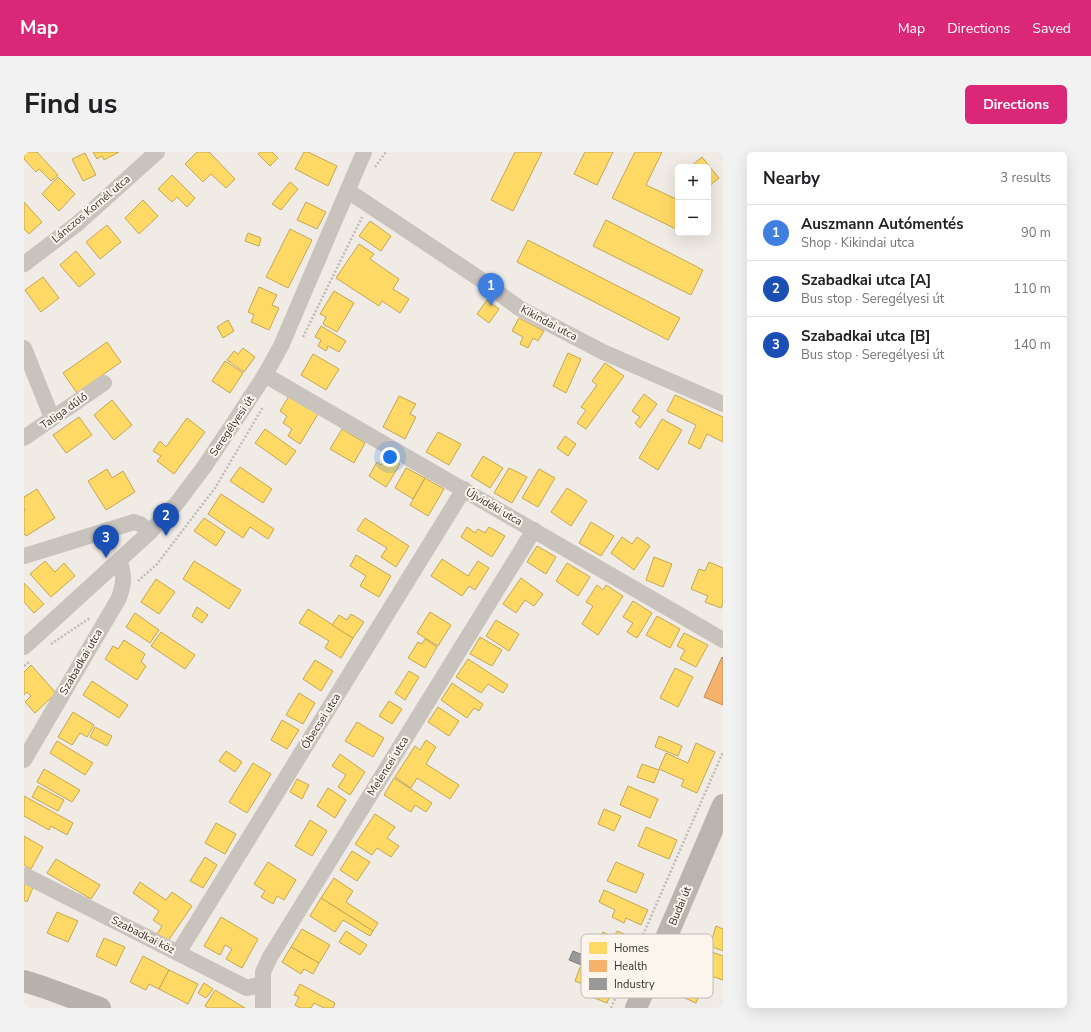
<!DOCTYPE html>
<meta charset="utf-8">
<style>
:root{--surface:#fff;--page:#f2f2f2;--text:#202124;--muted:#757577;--line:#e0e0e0;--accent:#db2777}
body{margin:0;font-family:"Nunito Sans",sans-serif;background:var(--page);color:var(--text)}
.controls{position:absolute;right:12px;top:12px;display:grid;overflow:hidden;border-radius:6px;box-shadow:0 4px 16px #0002}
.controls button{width:36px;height:36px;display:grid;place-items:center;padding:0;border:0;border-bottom:1px solid var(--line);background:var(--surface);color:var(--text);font:20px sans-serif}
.you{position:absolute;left:366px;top:305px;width:14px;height:14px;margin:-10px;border:3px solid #fff;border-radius:50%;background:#1a73e8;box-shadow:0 0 0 6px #1a73e833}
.badge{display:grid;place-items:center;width:26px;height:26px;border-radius:50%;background:var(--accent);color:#fff;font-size:13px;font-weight:700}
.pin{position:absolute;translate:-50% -33px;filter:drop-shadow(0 1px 2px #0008)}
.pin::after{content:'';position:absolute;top:21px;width:14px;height:12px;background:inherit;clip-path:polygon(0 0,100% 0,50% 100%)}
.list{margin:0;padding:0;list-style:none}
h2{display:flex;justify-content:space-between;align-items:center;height:52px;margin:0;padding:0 16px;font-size:17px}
h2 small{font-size:13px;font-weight:400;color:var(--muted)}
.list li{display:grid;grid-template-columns:26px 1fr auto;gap:12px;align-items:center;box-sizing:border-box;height:56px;padding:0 16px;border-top:1px solid var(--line)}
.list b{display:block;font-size:15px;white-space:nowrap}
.list p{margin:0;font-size:13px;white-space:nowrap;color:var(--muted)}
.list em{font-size:13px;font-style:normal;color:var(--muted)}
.map{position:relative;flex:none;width:699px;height:856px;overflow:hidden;border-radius:6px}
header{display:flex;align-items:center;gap:24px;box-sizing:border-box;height:56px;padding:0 20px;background:var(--accent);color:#fff}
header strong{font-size:19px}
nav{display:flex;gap:22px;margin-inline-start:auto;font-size:14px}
.intro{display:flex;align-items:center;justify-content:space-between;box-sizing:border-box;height:96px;padding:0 24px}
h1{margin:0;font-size:28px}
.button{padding:10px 18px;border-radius:6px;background:var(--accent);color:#fff;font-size:14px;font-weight:700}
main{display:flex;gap:24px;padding:0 24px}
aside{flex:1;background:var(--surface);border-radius:6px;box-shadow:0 4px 16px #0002}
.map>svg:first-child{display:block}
</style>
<header>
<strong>Map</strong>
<nav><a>Map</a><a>Directions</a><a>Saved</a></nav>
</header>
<div class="intro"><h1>Find us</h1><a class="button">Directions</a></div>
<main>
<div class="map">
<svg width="699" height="856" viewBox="0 0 699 856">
<rect width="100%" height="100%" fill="#f0ebe5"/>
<g fill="#ffd966" stroke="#c4a654">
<polygon points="2,0 13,0 34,23 27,29 15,17 12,20 0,7 0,2"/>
<polygon points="69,0 95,0 80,8 78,4 73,7"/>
<polygon points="173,0 185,0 211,27 202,36 187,22 179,30 161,12"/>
<polygon points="236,0 248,0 254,6 246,14 234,2"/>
<polygon points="280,0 284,0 313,14 304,34 271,17"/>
<polygon points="491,0 518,0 489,59 467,48"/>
<polygon points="561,0 589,0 573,33 550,22"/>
<polygon points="611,0 638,0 622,33 654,48 654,73 652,77 588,46"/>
<polygon points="61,1 72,23 59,29 48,7"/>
<polygon points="678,5 695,26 684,35 684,15 666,15"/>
<polygon points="148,23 171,46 163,55 153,45 148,50 134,37"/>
<polygon points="34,25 51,42 35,59 18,42"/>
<polygon points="266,30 274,37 257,58 248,52"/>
<polygon points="119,48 134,64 115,82 101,66"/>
<polygon points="0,50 18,70 5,82 0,77"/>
<polygon points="282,50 302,60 293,77 273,68"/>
<polygon points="582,68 679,118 667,143 569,94"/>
<polygon points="346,69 367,84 357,99 335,84"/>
<polygon points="83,73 97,90 76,107 62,90"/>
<polygon points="266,77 288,88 264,136 242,125"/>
<polygon points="224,81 237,86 235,94 221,89"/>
<polygon points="504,88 656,166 644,188 493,110"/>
<polygon points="335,92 350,102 346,107 375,127 369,137 385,147 376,161 358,149 355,154 312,126"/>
<polygon points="52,99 71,122 55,135 36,113"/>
<polygon points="19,125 35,146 17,160 1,138"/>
<polygon points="235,135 253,143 248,153 255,156 245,178 227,170 230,163 224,160"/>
<polygon points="310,139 330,151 313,180 299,172 302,165 296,162"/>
<polygon points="463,148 475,157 465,171 453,162"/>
<polygon points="495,166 520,179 514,189 509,186 504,196 496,192 499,185 488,179"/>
<polygon points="204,168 210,179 199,186 193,175"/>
<polygon points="297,174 322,189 315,200 304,194 302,199 294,194 297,188 291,185"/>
<polygon points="83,190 97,210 53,241 39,221"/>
<polygon points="219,196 231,205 220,220 203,208 210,199 214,202"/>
<polygon points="544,201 557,207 542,241 529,234"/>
<polygon points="289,202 315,217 302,238 277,223"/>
<polygon points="201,209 219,221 206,241 188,229"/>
<polygon points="581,211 600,224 562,277 553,271 562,258 557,255 573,233 568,229"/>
<polygon points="620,242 633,252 616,276 611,271 616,265 608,259"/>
<polygon points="651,243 699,265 699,290 683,282 676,297 664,291 672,273 643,259"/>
<polygon points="265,244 294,262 276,292 264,284 268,277 259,271 263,264 256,259"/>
<polygon points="375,244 392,252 386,262 392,265 381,287 359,275"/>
<polygon points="88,248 108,273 90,288 70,263"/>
<polygon points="55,265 68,283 42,301 29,283"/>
<polygon points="163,266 181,280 150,322 133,309 137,304 129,299 136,289 142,295"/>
<polygon points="638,267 658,278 634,318 615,306"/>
<polygon points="241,277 272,299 262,313 231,291"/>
<polygon points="318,277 341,291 330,311 306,297"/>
<polygon points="414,280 437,292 425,313 402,300"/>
<polygon points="541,284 552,292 544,304 533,296"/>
<polygon points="363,304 376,312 362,335 345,324 353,310 357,313"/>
<polygon points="459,304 479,316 466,336 447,324"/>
<polygon points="216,315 248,337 239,351 206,329"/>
<polygon points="382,316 401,326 389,347 371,336"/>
<polygon points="485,316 503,325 488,351 470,341"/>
<polygon points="83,317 88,326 99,319 111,340 82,358 64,329"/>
<polygon points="515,317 531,326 514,355 498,346"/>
<polygon points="401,326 420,337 404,364 386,353"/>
<polygon points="543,336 563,349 547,374 527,360"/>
<polygon points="13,337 31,366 2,384 0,382 0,358 1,358 0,356 0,345"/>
<polygon points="197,342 250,377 244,387 226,375 219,386 184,362"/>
<polygon points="180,366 201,380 192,394 170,379"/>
<polygon points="341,366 385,394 372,415 357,405 363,396 333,378"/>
<polygon points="567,370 590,384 577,404 555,391"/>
<polygon points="443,375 451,381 454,377 461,381 465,375 481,384 468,405 437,385"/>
<polygon points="598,385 608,392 613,385 626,394 610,418 587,401"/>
<polygon points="513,394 532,405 522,422 503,410"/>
<polygon points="332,403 367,424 355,445 336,434 342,424 326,414"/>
<polygon points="630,405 648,412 639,435 622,428"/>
<polygon points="418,407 444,424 454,409 465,416 451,438 445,434 438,444 407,424"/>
<polygon points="21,409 31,420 40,411 51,424 27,445 6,422"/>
<polygon points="170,409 217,438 205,457 159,427"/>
<polygon points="685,410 699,416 699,451 697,456 681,450 684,444 667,437 675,417 681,419"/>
<polygon points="543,411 566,425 554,444 532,429"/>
<polygon points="497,426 519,442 510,454 501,448 492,461 479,452"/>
<polygon points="132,427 151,440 135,462 117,450"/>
<polygon points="0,431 20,452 10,461 0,450"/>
<polygon points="573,433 579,438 582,433 599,444 574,483 558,472 569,454 562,450"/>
<polygon points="609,449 628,461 613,486 603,480 609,471 599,465"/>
<polygon points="173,455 184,463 178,471 168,464"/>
<polygon points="284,457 329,486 317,506 301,496 305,489 275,471"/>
<polygon points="406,460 427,473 414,494 393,481"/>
<polygon points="111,461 135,478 126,491 102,475"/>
<polygon points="327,462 340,470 329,486 308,473 315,463 323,468"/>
<polygon points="633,464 656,477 646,496 622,483"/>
<polygon points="472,468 495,482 485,499 462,484"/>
<polygon points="137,480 171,503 161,517 127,494"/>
<polygon points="660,481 684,493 672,515 656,507 661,498 653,494"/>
<polygon points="456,485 478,498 468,514 446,502"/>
<polygon points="401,487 413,495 401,516 384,506 394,490 398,492"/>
<polygon points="100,488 121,502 117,510 122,514 113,528 81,507 89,494 94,497"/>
<polygon points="444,507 484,533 479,541 464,532 457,541 432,525"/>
<polygon points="291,508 309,519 297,539 279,527"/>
<polygon points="7,513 32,541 11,561 1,550 7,544 3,540 0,543 0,520"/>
<polygon points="651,516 669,525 654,555 636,546"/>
<polygon points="385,519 395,525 381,548 371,541"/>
<polygon points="68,529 104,553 95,566 59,543"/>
<polygon points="428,531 459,552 455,559 450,556 443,566 417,548"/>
<polygon points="275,541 291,551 279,572 262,563"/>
<polygon points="365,549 378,557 368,572 355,564"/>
<polygon points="414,555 435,569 425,584 404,570"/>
<polygon points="49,560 70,573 63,585 56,581 48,593 34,585"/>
<polygon points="258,568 275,578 263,597 247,588"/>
<polygon points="333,570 360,586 349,605 321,589"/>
<polygon points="71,575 88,584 83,594 66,585"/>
<polygon points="635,584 658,594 654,604 631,595"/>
<polygon points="402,588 412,595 402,612 435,633 426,647 393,626 387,636 371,625 391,594 396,598"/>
<polygon points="33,589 69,611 61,623 26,601"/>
<polygon points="672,591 691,600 673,641 657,634 660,628 635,617 642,601 664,611"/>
<polygon points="202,599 218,610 211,620 195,609"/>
<polygon points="316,602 341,620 326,643 314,635 322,623 308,614"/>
<polygon points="229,611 247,622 223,661 205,650"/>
<polygon points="618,612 635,618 630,631 613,625"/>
<polygon points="20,617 56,638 48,650 13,630"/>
<polygon points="370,626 408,651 402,660 391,653 387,660 360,643"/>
<polygon points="273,627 285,633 278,647 266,640"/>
<polygon points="14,634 40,648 34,659 8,645"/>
<polygon points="604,634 634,647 626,666 596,653"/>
<polygon points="304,636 322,648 311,666 293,654"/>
<polygon points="0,644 49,671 43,683 27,674 25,678 0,664"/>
<polygon points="580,657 597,664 590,679 574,672"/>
<polygon points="351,662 371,675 363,686 375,694 367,705 353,696 348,703 331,692"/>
<polygon points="286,668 303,679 288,704 271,694"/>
<polygon points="192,671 212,682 201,702 181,691"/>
<polygon points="622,675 653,688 645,707 614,694"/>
<polygon points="0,684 19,695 7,717 0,713"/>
<polygon points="328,699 346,710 333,729 316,718"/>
<polygon points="181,705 193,713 179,736 166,729"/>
<polygon points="32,707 76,733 67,747 23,721"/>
<polygon points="244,710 272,728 260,748 253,744 249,752 237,745 241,739 230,732"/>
<polygon points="592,710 620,722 612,741 583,729"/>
<polygon points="310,726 329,739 322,750 354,771 349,779 297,746"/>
<polygon points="0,729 10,733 3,750 0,748"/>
<polygon points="116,730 142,748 148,740 168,754 144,789 133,782 138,774 129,768 135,759 109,741"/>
<polygon points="580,738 624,758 617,773 602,766 600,771 588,765 591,758 575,750"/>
<polygon points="297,746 349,779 346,784 319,768 311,780 286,764"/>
<polygon points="33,760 54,769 44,790 23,781"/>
<polygon points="197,765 234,787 218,816 202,807 208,797 201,793 196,803 180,794"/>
<polygon points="692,774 699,777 699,799 686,794"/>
<polygon points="278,777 306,793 295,811 267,795"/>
<polygon points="322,779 343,793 336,803 315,790"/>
<polygon points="593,779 612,787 596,823 578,815 585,797 573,792 579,780 590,785"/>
<polygon points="80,786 101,795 92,814 72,804"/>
<polygon points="267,795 295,811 289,822 280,817 277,822 258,810"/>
<polygon points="682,798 699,804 699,828 675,820"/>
<polygon points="119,804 145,818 135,837 125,832 122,838 106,830"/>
<polygon points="556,815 592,830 583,851 568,845 571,837 551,829"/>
<polygon points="145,818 174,832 164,852 135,837"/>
<polygon points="663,820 682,829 672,851 652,842"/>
<polygon points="180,831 189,837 182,846 174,841"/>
<polygon points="276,832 311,851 309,856 300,856 290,851 287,856 276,856 271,853 275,845 270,843"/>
<polygon points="191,838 221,856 184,856 181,854"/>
</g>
<polygon fill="#f6b26b" stroke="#be8b58" points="698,505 699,506 699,553 680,545"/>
<polygon fill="#999" stroke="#7d7a78" points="549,799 564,805 560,814 545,808"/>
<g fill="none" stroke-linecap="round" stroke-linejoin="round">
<g stroke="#c2bbb6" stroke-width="2.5" stroke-dasharray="2 2" stroke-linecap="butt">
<polyline points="351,15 362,0"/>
<polyline points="279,185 338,65"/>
<polyline points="114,429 133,412 191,336 239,255"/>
<polyline points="27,492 66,466"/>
<polyline points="0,514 6,509"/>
<polyline points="587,856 699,600"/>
</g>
<g stroke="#c9c3be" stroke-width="16">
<polyline points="324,39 453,125 495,156 579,200 699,252"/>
<polyline points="0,112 53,72 133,0"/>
<polyline points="0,196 28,266"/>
<polyline points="241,223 699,488"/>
<polyline points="0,286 80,231"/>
<polyline points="0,404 110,370 116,372 126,380"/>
<polyline points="0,495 126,380 153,351 180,315 207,275 241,223 257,194 340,0"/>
<path d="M0 608 95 446C100 431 101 423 95 408"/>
<polyline points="0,723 223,836 238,832"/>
<polyline points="154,801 440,337"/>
<polyline points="239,856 239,820 246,805 510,378"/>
</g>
<polyline stroke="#bab3ae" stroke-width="22" points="612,856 699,653"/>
<polyline stroke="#b8b1ad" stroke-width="22" points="0,829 19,835 76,856"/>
</g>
<g text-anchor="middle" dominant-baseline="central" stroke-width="4" stroke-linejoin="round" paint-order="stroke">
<g font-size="11" fill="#3b302b" stroke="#fbf5ee">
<text transform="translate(67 57) rotate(-40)">Lánczos Kornél utca</text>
<text transform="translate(525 171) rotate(28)">Kikindai utca</text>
<text transform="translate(40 259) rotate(-35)">Taliga dűlő</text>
<text transform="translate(208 274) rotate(-56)">Seregélyesi út</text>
<text transform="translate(470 355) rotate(30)">Újvidéki utca</text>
<text transform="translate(57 510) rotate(-60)">Szabadkai utca</text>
<text transform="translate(297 569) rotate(-58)">Óbecsei utca</text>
<text transform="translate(364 614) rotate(-58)">Melencei utca</text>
<text transform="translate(656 754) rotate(-67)">Budai út</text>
<text transform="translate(119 783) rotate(27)">Szabadkai köz</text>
</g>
</g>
<rect x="557" y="782" width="132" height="64" rx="6" fill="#fbf5ee" stroke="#c1bab4" stroke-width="1"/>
<rect x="565" y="790" width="18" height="12" fill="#ffd966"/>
<rect x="565" y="808" width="18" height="12" fill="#f6b26b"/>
<rect x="565" y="826" width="18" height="12" fill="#999"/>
<g font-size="11" fill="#3b302b">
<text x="590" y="800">Homes</text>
<text x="590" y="818">Health</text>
<text x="590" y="836">Industry</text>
</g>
</svg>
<div class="controls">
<button>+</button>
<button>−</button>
</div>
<div class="you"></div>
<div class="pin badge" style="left:467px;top:154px;background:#3f7fe0">1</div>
<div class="pin badge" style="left:142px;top:384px;background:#1a4fb4">2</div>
<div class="pin badge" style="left:82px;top:406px;background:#1a4fb4">3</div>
</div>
<aside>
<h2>Nearby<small>3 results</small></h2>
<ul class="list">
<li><span class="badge" style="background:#3f7fe0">1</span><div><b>Auszmann Autómentés</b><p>Shop · Kikindai utca</p></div><em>90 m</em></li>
<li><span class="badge" style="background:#1a4fb4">2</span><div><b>Szabadkai utca [A]</b><p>Bus stop · Seregélyesi út</p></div><em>110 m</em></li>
<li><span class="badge" style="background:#1a4fb4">3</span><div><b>Szabadkai utca [B]</b><p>Bus stop · Seregélyesi út</p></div><em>140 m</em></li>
</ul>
</aside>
</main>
